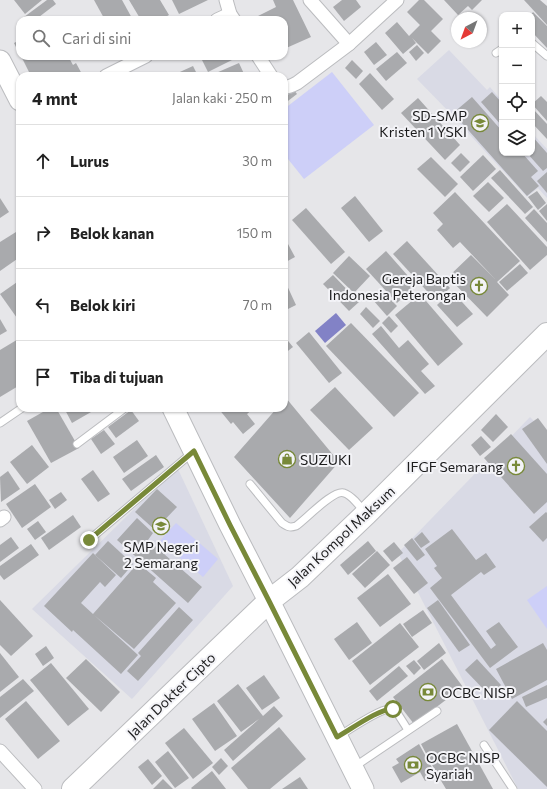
<!DOCTYPE html>
<html lang="id">
<meta charset="utf-8">
<style>
:root{--surface:#fff;--page:#f2f2f2;--text:#222;--muted:#767676;--line:#e0e0e0}
body{margin:0;font-family:Commissioner,sans-serif;background:var(--page);color:var(--text)}
.controls{position:absolute;right:12px;top:12px;display:grid;overflow:hidden;border-radius:8px;box-shadow:0 1px 3px #0004}
.controls button{width:36px;height:36px;display:grid;place-items:center;padding:0;border:0;border-bottom:1px solid var(--line);background:var(--surface);color:var(--text);font:20px sans-serif}
.compass{position:absolute;left:451px;top:12px;width:36px;height:36px;border-radius:50%;background:var(--surface);box-shadow:0 1px 3px #0004;rotate:221deg}
.stop{position:absolute;width:12px;height:12px;margin:-9px;border:3px solid #788939;border-radius:50%;background:#fff}
.stop.end{background:#788939;border-color:#fff;box-shadow:0 1px 4px #0008}
.list{margin:0;padding:0;list-style:none}
h2{display:flex;justify-content:space-between;align-items:center;height:52px;margin:0;padding:0 16px;font-size:17px}
h2 small{font-size:13px;font-weight:400;color:var(--muted)}
.list li{display:grid;grid-template-columns:26px 1fr auto;gap:12px;align-items:center;box-sizing:border-box;height:72px;padding:0 16px;border-top:1px solid var(--line)}
.list b{display:block;font-size:15px;white-space:nowrap}
.list em{font-size:13px;font-style:normal;color:var(--muted)}
.icon{flex:none;width:22px;height:22px;fill:none;stroke:currentColor;stroke-width:2;stroke-linecap:round;stroke-linejoin:round}
.map{position:relative;flex:none;width:547px;height:789px;overflow:hidden}
.search{position:absolute;background:var(--surface);box-shadow:0 1px 3px #0004;left:16px;top:16px;width:272px;height:44px;display:flex;align-items:center;gap:10px;box-sizing:border-box;padding:0 14px;border-radius:12px;color:var(--muted);font-size:15px}
.panel{position:absolute;background:var(--surface);box-shadow:0 1px 3px #0004;left:16px;top:72px;width:272px;height:340px;border-radius:12px}
.map>svg:first-child{display:block}
</style>
<div class="map">
<svg width="547" height="789" viewBox="0 0 547 789">
<rect width="100%" height="100%" fill="#e6e6e9"/>
<g fill="#d9dae5">
<polygon points="449,50 487,90 490,87 502,101 502,153 532,153 532,133 547,149 547,198 538,188 527,197 450,113 417,79"/>
<polygon points="530,417 547,434 547,789 518,789 398,553"/>
<polygon points="177,467 233,586 132,699 32,609"/>
</g>
<g fill="#cdcff8">
<polygon points="332,72 374,125 304,179 284,154 284,109"/>
<polygon points="176,523 218,559 203,577 160,541"/>
<polygon points="547,586 547,629 527,600"/>
</g>
<polygon fill="#8282c6" points="336,313 346,325 325,343 315,331"/>
<g fill="#a9aaad">
<polygon points="14,0 42,0 25,14"/>
<polygon points="47,0 53,0 56,4 35,20 20,20"/>
<polygon points="94,0 122,0 133,20 105,20"/>
<polygon points="129,0 160,0 169,15 160,20 141,20"/>
<polygon points="172,0 208,0 179,14"/>
<polygon points="273,0 293,0 311,37 284,49 284,20 253,20 252,19 276,7"/>
<polygon points="342,0 356,0 361,7 344,21 333,7"/>
<polygon points="419,0 424,0 443,19 431,31 441,41 428,54 412,38 416,43 403,54 385,33 397,22 409,36 420,25 407,12"/>
<polygon points="444,0 482,0 472,10 468,6 458,15"/>
<polygon points="524,0 540,0 547,6 547,25"/>
<polygon points="533,12 547,26 547,48 532,32 532,15 531,15"/>
<polygon points="20,40 20,55 14,43"/>
<polygon points="376,42 387,55 374,65 364,52"/>
<polygon points="417,45 424,53 416,61 409,52"/>
<polygon points="397,52 407,63 386,81 376,69"/>
<polygon points="21,56 68,56 73,65 76,63 83,76 31,76"/>
<polygon points="200,56 233,56 234,59 208,72"/>
<polygon points="352,60 363,71 356,79 345,68"/>
<polygon points="239,63 245,76 209,76"/>
<polygon points="193,66 198,76 171,76"/>
<polygon points="370,73 394,99 382,110 359,84"/>
<polygon points="294,90 297,94 284,104 284,98"/>
<polygon points="492,92 502,103 502,126 481,102"/>
<polygon points="541,96 547,102 547,121 532,104"/>
<polygon points="472,97 502,131 502,153 522,153 538,171 531,177 539,186 527,196 453,113"/>
<polygon points="418,98 460,145 445,160 401,113"/>
<polygon points="532,109 533,109 547,124 547,139 532,123"/>
<polygon points="532,136 547,153 547,168 543,171 527,153 532,153"/>
<polygon points="461,153 470,162 460,172 451,163"/>
<polygon points="483,155 496,169 473,191 460,177"/>
<polygon points="431,157 458,184 445,197 417,169"/>
<polygon points="500,170 533,207 525,214 491,178"/>
<polygon points="547,172 547,193 537,181"/>
<polygon points="488,182 504,198 489,212 473,196"/>
<polygon points="537,191 546,203 538,210 528,197"/>
<polygon points="455,192 520,261 497,282 509,295 487,317 448,277 471,255 496,280 460,242 453,248 437,230 443,224 433,213"/>
<polygon points="355,196 383,231 369,242 341,208"/>
<polygon points="0,198 9,212 0,218"/>
<polygon points="507,204 547,247 547,255 530,270 487,222"/>
<polygon points="547,204 547,221 539,211"/>
<polygon points="306,208 345,252 331,264 292,220"/>
<polygon points="534,209 547,223 547,242 525,218"/>
<polygon points="16,232 20,238 20,257 0,271 0,242"/>
<polygon points="407,241 450,288 436,301 393,254"/>
<polygon points="288,244 295,257 284,263 284,246"/>
<polygon points="386,251 416,285 397,303 366,269"/>
<polygon points="349,256 370,276 354,293 333,273"/>
<polygon points="520,264 528,273 507,291 499,282"/>
<polygon points="333,275 359,302 349,311 323,284"/>
<polygon points="284,279 296,305 284,311"/>
<polygon points="20,280 20,316 17,318 0,294"/>
<polygon points="452,291 473,314 457,327 437,305"/>
<polygon points="383,292 397,306 387,316 373,300"/>
<polygon points="420,294 463,344 438,366 395,315"/>
<polygon points="366,307 380,321 373,328 360,314"/>
<polygon points="389,316 398,326 391,333 382,323"/>
<polygon points="0,319 7,331 0,335"/>
<polygon points="351,323 419,393 394,417 326,346"/>
<polygon points="381,326 399,348 408,340 429,364 421,371 435,386 425,394 372,334"/>
<polygon points="309,332 342,373 329,383 296,343"/>
<polygon points="284,336 293,347 284,354"/>
<polygon points="20,338 20,385 0,397 0,350"/>
<polygon points="335,387 373,428 349,450 310,410"/>
<polygon points="286,398 339,462 290,518 234,457 277,408 284,408 284,400"/>
<polygon points="50,408 56,408 79,448 51,463 27,421"/>
<polygon points="64,408 98,408 72,423"/>
<polygon points="218,408 254,408 247,414 255,424 243,434 233,422 231,424"/>
<polygon points="131,410 139,421 116,438 108,427"/>
<polygon points="496,414 508,427 493,442 481,430"/>
<polygon points="538,418 547,430 547,464 522,429"/>
<polygon points="104,430 115,444 101,454 91,439"/>
<polygon points="511,434 547,474 547,502 534,514 484,458"/>
<polygon points="481,436 491,447 480,456 471,445"/>
<polygon points="137,440 148,456 124,473 113,457"/>
<polygon points="32,445 49,467 27,484 10,462"/>
<polygon points="156,455 164,467 131,491 122,479"/>
<polygon points="93,470 110,494 98,502 81,479"/>
<polygon points="8,471 20,489 1,502 0,477"/>
<polygon points="35,484 51,507 22,528 6,504"/>
<polygon points="157,489 177,507 155,530 135,512"/>
<polygon points="61,492 67,500 55,509 49,500"/>
<polygon points="546,512 547,513 547,538 543,542 529,527"/>
<polygon points="73,515 81,527 49,550 41,538"/>
<polygon points="137,518 153,533 148,540 202,587 188,603 117,540"/>
<polygon points="38,521 46,532 35,540 27,529"/>
<polygon points="452,529 476,560 486,553 496,567 484,575 481,572 451,595 491,649 496,645 486,631 499,622 518,647 490,668 430,588 442,578 434,568 437,566 425,549"/>
<polygon points="422,532 430,542 421,548 414,539"/>
<polygon points="11,537 19,548 0,562 0,545"/>
<polygon points="412,538 425,555 417,561 404,545"/>
<polygon points="108,541 133,564 121,578 95,555"/>
<polygon points="368,541 376,551 348,575 340,565"/>
<polygon points="394,542 403,553 392,562 383,551"/>
<polygon points="31,544 39,555 4,580 0,575 0,566"/>
<polygon points="377,551 390,565 365,588 352,574"/>
<polygon points="93,553 116,575 105,587 100,582 81,603 93,614 138,563 156,578 153,582 176,603 134,649 94,615 138,655 121,674 73,630 72,632 44,606"/>
<polygon points="407,557 428,583 414,594 393,568"/>
<polygon points="388,574 411,604 380,627 357,598"/>
<polygon points="0,600 33,636 11,656 0,645"/>
<polygon points="438,600 470,645 459,652 427,608"/>
<polygon points="179,607 193,620 138,681 127,671 141,656 138,653"/>
<polygon points="423,610 432,623 412,637 403,624"/>
<polygon points="357,622 372,643 349,660 334,639"/>
<polygon points="400,623 419,647 370,685 352,661"/>
<polygon points="439,643 446,653 424,670 417,661"/>
<polygon points="543,643 547,650 547,680 512,699 496,669"/>
<polygon points="46,646 54,658 43,666 35,654"/>
<polygon points="0,653 19,677 0,692"/>
<polygon points="86,659 120,692 101,712 66,678"/>
<polygon points="442,659 463,687 414,724 393,697"/>
<polygon points="477,659 501,685 490,696 465,670"/>
<polygon points="414,660 421,668 414,675 406,666"/>
<polygon points="51,663 89,709 68,726 30,680"/>
<polygon points="399,666 408,676 377,701 369,691"/>
<polygon points="264,675 280,698 262,710 246,688"/>
<polygon points="23,679 34,691 0,718 0,697"/>
<polygon points="238,684 263,716 274,706 283,716 233,761 224,750 259,719 241,732 217,701"/>
<polygon points="547,685 547,698 526,707 522,697"/>
<polygon points="26,701 60,741 38,759 5,719"/>
<polygon points="517,701 547,731 547,787 489,730"/>
<polygon points="214,703 237,736 215,751 192,719"/>
<polygon points="547,718 547,726 543,722"/>
<polygon points="457,724 493,789 446,789 437,774 421,744"/>
<polygon points="279,727 306,759 270,789 248,789 231,768"/>
<polygon points="184,728 213,763 193,779 165,743"/>
<polygon points="419,744 436,775 425,781 420,772 401,783 392,767 399,763 396,759"/>
<polygon points="168,751 189,778 175,788 155,762"/>
<polygon points="221,758 228,766 219,775 212,767"/>
<polygon points="148,759 162,776 152,785 138,767"/>
<polygon points="212,771 226,789 192,789 191,788"/>
<polygon points="300,777 308,789 282,789"/>
<polygon points="163,779 173,789 153,789"/>
</g>
<g fill="none" stroke-linecap="round" stroke-linejoin="round">
<g stroke="#bbbcbf" stroke-width="9">
<g id="lane">
<polyline points="532,43 547,56"/>
<polyline points="496,53 502,49"/>
<polyline points="0,423 22,408"/>
<polyline points="77,444 125,408"/>
<path d="M250 484 282 523C288 527 290 528 296 526 306 519 334 489 344 493 351 495 360 506 364 512"/>
<polyline points="89,540 193,452"/>
<path d="M339 736C349 730 379 709 390 709 393 709 393 709 396 711L408 730"/>
<polyline points="484,745 513,789"/>
<polyline points="354,767 437,711"/>
</g>
</g>
<g stroke="#bbbcbf" stroke-width="15">
<g id="street">
<polyline points="226,0 230,14 234,20"/>
<polyline points="310,0 349,44"/>
<polyline points="217,20 230,14"/>
<polyline points="258,56 271,76"/>
<polyline points="106,76 146,56"/>
<path d="M284 87C288 88 293 85 297 83L349 44 397 0"/>
<polyline points="0,520 4,517"/>
<polyline points="0,751 35,789"/>
</g>
</g>
<g stroke="#bbbcbf" stroke-width="23">
<g id="primary">
<polyline points="0,61 20,100"/>
<polyline points="173,408 230,525 269,601 363,789"/>
</g>
</g>
<g stroke="#bbbcbf" stroke-width="24">
<polyline id="highway" points="73,789 269,601 300,577 366,514 547,334"/>
</g>
<use href="#lane" stroke="#fff" stroke-width="7"/>
<use href="#street" stroke="#fff" stroke-width="13"/>
<use href="#primary" stroke="#fff" stroke-width="21"/>
<use href="#highway" stroke="#fff" stroke-width="22"/>
</g>
<g fill="none" stroke-linecap="round" stroke-linejoin="round">
<path stroke="#788939" stroke-width="5" d="M89 540 194 451 230 525 269 601 337 737C350 730 380 708 393 709"/>
</g>
<defs>
<g id="school-ring" transform="scale(0.9)"><circle r="9.5" fill="#f3f3f7" stroke="#788939" stroke-width="1.5"/><path d="M0-5L7-2L0 1L-7-2ZM-4 1L0 2.5L4 1V4Q0 6-4 4Z" fill="#788939"/></g>
<g id="church-ring" transform="scale(0.9)"><circle r="9.5" fill="#f3f3f7" stroke="#788939" stroke-width="1.5"/><path d="M-1.2-6h2.4v3.5h3.3v2.4h-3.3V6h-2.4V-.1h-3.3v-2.4h3.3Z" fill="#788939"/></g>
<g id="shop-ring" transform="scale(0.9)"><circle r="9.5" fill="#f3f3f7" stroke="#788939" stroke-width="1.5"/><path d="M-5-2.5h2.3a2.7 3.5 0 0 1 5.4 0H5L5.5 6h-11ZM-1.5-2.5h3a1.5 2.3 0 0 0-3 0Z" fill="#788939"/></g>
<g id="bank-ring" transform="scale(0.9)"><circle r="9.5" fill="#f3f3f7" stroke="#788939" stroke-width="1.5"/><path d="M-6-4H6V4H-6ZM0-2.3a2.3 2.3 0 1 0 0 4.6a2.3 2.3 0 1 0 0-4.6Z" fill="#788939"/></g>
</defs>
<g fill-rule="evenodd">
<use href="#school-ring" x="480" y="123"/>
<use href="#church-ring" x="479" y="286"/>
<use href="#shop-ring" x="287" y="459"/>
<use href="#church-ring" x="516" y="466"/>
<use href="#school-ring" x="161" y="526"/>
<use href="#bank-ring" x="428" y="692"/>
<use href="#bank-ring" x="413" y="765"/>
</g>
<g text-anchor="middle" dominant-baseline="central" stroke-width="4" stroke-linejoin="round" paint-order="stroke">
<g font-size="14" fill="#1c1c1d" stroke="#f3f3f7" text-anchor="end">
<text x="467" y="115">SD-SMP<tspan x="467" dy="16">Kristen 1 YSKI</tspan></text>
<text x="466" y="278">Gereja Baptis<tspan x="466" dy="16">Indonesia Peterongan</tspan></text>
<text x="300" y="459" text-anchor="start">SUZUKI</text>
<text x="503" y="466">IFGF Semarang</text>
<text x="161" y="546" text-anchor="middle">SMP Negeri<tspan x="161" dy="16">2 Semarang</tspan></text>
<text x="441" y="692" text-anchor="start">OCBC NISP</text>
<text x="426" y="757" text-anchor="start">OCBC NISP<tspan x="426" dy="16">Syariah</tspan></text>
</g>
<g font-size="14" fill="#1c1c1d" stroke="#f3f3f7">
<text transform="translate(341 536) rotate(-43)">Jalan Kompol Maksum</text>
<text transform="translate(171 695) rotate(-44)">Jalan Dokter Cipto</text>
</g>
</g>
</svg>
<div class="controls">
<button>+</button>
<button>−</button>
<button><svg class="icon" aria-label="locate" viewBox="0 0 24 24"><circle cx="12" cy="12" r="6"/><path d="M12 2v4M12 18v4M2 12h4M18 12h4"/></svg></button>
<button><svg class="icon" aria-label="layers" viewBox="0 0 24 24"><path d="M12 4l9 5-9 5-9-5zM3 14l9 5 9-5"/></svg></button>
</div>
<svg class="compass" viewBox="-18 -18 36 36"><path d="M0-13l5 13h-10z" fill="#e53935"/><path d="M0 13l5-13h-10z" fill="#767676"/></svg>
<div class="stop" style="left:393px;top:709px"></div>
<div class="stop end" style="left:89px;top:540px"></div>
<div class="search"><svg class="icon" aria-label="search" viewBox="0 0 24 24"><circle cx="10" cy="10" r="6"/><path d="M15 15l6 6"/></svg>Cari di sini</div>
<section class="panel">
<h2>4 mnt<small>Jalan kaki · 250 m</small></h2>
<ul class="list">
<li><svg class="icon" aria-label="ahead" viewBox="0 0 24 24"><path d="M12 20V5M6 11l6-6 6 6"/></svg><div><b>Lurus</b></div><em>30 m</em></li>
<li><svg class="icon" aria-label="right" viewBox="0 0 24 24"><path d="M7 20v-9h11M14 6l5 5-5 5"/></svg><div><b>Belok kanan</b></div><em>150 m</em></li>
<li><svg class="icon" aria-label="left" viewBox="0 0 24 24"><path d="M17 20v-9H6M10 6l-5 5 5 5"/></svg><div><b>Belok kiri</b></div><em>70 m</em></li>
<li><svg class="icon" aria-label="arrive" viewBox="0 0 24 24"><path d="M6 21V4h12l-3 4 3 4H6"/></svg><div><b>Tiba di tujuan</b></div></li>
</ul>
</section>
</div>
